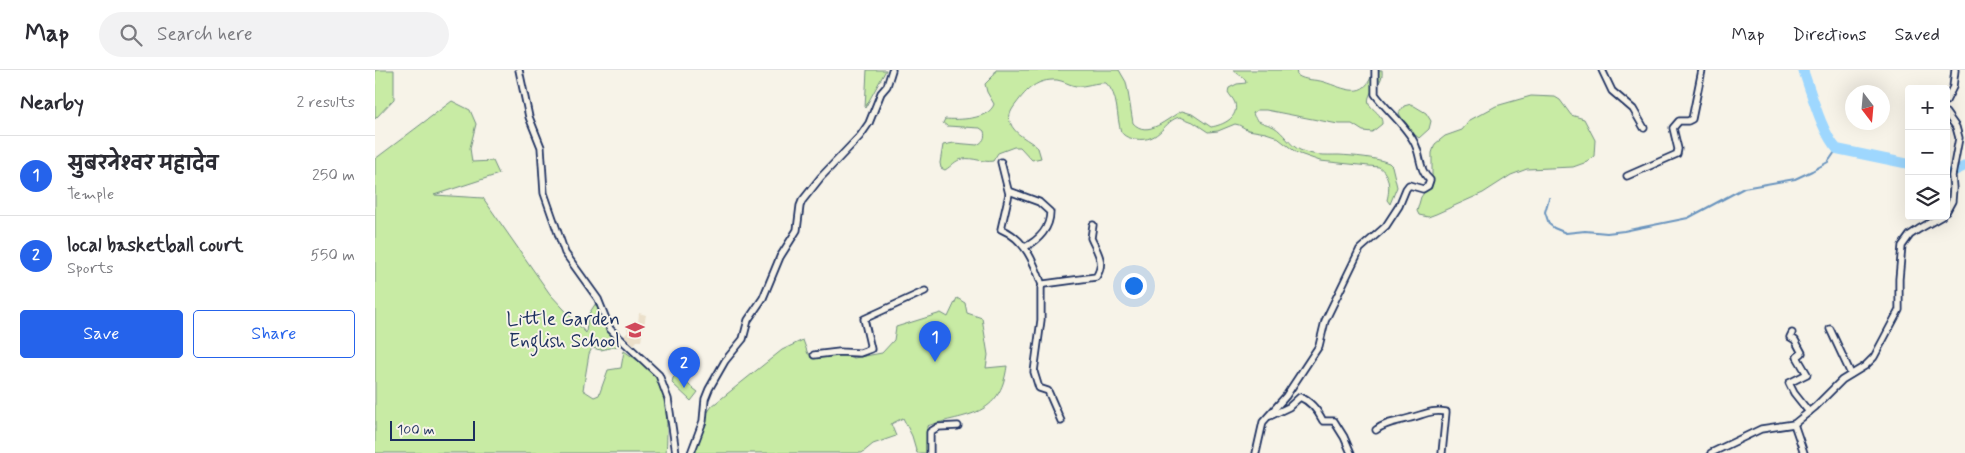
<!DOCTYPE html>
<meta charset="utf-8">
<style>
:root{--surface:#fff;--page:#f2f2f3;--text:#2b2b33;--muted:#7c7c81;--line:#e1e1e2;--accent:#2563eb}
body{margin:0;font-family:Mynerve,"Playpen Sans Deva",sans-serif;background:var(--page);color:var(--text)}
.controls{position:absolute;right:15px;top:15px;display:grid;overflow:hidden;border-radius:5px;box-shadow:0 5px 20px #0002}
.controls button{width:45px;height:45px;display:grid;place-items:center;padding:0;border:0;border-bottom:1px solid var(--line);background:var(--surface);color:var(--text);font:25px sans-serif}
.compass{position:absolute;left:1470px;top:15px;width:45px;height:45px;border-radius:50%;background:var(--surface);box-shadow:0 5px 20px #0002;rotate:164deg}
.scale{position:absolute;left:15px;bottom:12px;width:85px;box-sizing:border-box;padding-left:5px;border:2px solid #1b2f5e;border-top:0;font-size:14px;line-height:18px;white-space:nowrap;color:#1b2f5e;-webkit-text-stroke:4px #f7f3e8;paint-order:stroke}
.you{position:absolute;left:758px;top:215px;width:18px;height:18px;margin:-12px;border:4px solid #fff;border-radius:50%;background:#1a73e8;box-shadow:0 0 0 8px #1a73e833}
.badge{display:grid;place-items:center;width:32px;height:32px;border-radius:50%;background:var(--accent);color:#fff;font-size:16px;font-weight:700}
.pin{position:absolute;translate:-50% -41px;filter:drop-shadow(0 1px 2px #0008)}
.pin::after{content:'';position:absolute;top:26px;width:18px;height:15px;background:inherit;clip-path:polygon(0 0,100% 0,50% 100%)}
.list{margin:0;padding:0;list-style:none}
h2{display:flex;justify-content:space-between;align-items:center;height:65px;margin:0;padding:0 20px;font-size:21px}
h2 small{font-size:16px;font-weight:400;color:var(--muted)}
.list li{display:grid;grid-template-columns:32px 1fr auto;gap:15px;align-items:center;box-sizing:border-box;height:80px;padding:0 20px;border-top:1px solid var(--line)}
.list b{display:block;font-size:19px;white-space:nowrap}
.list p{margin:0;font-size:16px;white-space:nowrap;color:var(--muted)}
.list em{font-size:16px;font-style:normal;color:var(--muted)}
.actions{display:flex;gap:10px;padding:15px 20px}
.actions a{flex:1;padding:11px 0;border:1px solid var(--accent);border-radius:5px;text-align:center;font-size:18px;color:var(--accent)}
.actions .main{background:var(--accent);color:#fff}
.icon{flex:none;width:28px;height:28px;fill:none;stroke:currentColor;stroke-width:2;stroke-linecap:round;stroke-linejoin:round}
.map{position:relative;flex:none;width:1590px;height:383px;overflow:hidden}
header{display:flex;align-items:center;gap:30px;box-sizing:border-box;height:70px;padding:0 25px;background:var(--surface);border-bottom:1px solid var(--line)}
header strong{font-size:24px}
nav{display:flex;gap:28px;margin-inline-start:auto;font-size:18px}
.search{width:350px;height:45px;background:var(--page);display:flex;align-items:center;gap:12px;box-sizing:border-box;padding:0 18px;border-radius:28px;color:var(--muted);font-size:19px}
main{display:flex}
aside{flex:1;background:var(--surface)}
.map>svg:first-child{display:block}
</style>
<header>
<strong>Map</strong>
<div class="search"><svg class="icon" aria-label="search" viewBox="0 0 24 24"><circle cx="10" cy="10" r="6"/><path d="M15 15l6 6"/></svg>Search here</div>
<nav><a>Map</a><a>Directions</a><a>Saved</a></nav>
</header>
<main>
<aside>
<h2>Nearby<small>2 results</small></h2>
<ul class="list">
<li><span class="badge">1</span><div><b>सुबरनेश्वर महादेव</b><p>Temple</p></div><em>250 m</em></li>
<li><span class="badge">2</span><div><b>local basketball court</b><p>Sports</p></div><em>550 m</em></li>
</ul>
<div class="actions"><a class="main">Save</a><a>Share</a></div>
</aside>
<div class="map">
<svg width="1590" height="383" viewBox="0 0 1590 383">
<rect width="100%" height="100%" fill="#f7f3e8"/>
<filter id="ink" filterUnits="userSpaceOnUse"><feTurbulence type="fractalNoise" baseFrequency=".02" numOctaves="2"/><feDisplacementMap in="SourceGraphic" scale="10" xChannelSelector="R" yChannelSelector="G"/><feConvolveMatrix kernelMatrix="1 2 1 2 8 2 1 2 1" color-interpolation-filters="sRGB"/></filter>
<g filter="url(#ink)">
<polygon fill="#ebdfca" points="264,243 271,245 266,271 262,271 259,275 249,266 253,262 252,258 263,253"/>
<g fill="#c8eba4" stroke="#728d81">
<polygon points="0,0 19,0 19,29 0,49"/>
<polygon points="492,0 511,0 490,38"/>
<path d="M621 0H744L751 12 753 22 758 53C773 69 792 48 807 41L817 44 836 57C848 55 864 48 860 33 858 28 855 26 853 22L854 18 862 14 871 13 870 9 858 0H921L922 5C930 11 940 9 949 12 969 18 991 32 998 0H1007C1009 14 997 16 994 27 990 39 1008 41 1007 54L997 62 988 61 977 54H963L891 40H882L878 43C880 53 891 53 899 57 909 63 914 75 925 80 938 86 950 85 964 85 979 86 999 87 1014 93L1017 96 1022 117 1015 134 1012 130C1015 119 1015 104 1004 97L945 91 922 83 900 66 891 63 873 60 864 55 860 54 843 61 833 62 818 52 805 47C788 50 787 73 760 69 754 68 750 67 746 62 741 46 744 25 731 13 720 12 711 17 701 16 694 15 689 11 682 10 662 9 652 19 641 34 637 39 633 45 635 52 640 66 654 69 663 78L666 88 657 90 645 77H639L623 83 618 91C608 93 598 87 588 89 580 90 577 96 570 100L566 98 565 93 568 75 579 73 602 75C608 72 611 68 609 61L605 58 572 56 568 53 570 49C583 50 614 50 619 34L612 22 610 14 618 6Z"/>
<polygon points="1156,26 1180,27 1185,30 1196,45 1209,49 1220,70 1219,86 1212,92 1198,97 1152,99 1136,105 1108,123 1061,144 1053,147 1044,145 1042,141 1046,127 1057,112 1057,83 1060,74 1070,66 1087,60 1095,50 1121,36"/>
<path d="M77 31 95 40 101 54 95 78 97 92 118 91 124 104 59 125 108 128 175 224 211 263 213 245 221 233 233 260 247 275 226 280 217 278 214 284 208 320 219 327 224 325 233 300 246 298 249 281C259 288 270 295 279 304 293 318 293 364 291 383H0V89Z"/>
<polygon points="1036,34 1051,43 1056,51 1054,59 1044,68 1032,59 1024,43 1029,36"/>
<path d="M582 228 590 233 592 243 607 248 613 285 611 298 632 296C625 348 592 343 552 356V383H542L537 366 528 348 516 354 521 366 498 374 487 383H317L323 356 337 336 407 280 428 270 433 284 456 281 479 288 507 283 519 270 521 257 566 243 573 247Z"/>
<polygon points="301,305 323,322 316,331 297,313 298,308"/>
</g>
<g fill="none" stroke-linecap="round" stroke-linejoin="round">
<polyline stroke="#6a94be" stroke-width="2" points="1174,128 1170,142 1174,154 1179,158 1191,163 1210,161 1232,163 1249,161 1313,148 1369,118 1420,109 1437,101 1453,92 1462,79"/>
<g stroke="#9ed7fe" stroke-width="10">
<path d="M1428 0C1436 22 1447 63 1462 79L1534 94"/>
<polyline points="1571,105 1590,96"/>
</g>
<g stroke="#1b2f5e" stroke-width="9">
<g id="minor">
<polyline points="144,0 154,47 166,77 169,123 190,183 223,229 235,259 284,305 293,329 301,383"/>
<polyline points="1227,0 1237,21 1258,39 1269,58"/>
<polyline points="1571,31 1578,17 1580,0"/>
<polyline points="1571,43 1581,57 1584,68 1577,106 1578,118 1577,131 1571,142"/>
<path d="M626 92 634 124 626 159C650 169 659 192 667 215"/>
<polyline points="1252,106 1302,84 1303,79 1298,58 1304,51 1313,51 1317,49 1327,0"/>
<path d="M634 121 664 132 675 142C675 158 664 170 650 177"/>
<polyline points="1455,259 1476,304"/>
<polyline points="1417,263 1415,267 1420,270 1427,283 1422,287 1432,304 1414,313 1419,323 1434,342"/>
<polyline points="439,285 464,282 485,283 496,279 489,249 550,221"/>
<path d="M895 346 914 337 925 327C935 331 943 341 948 351H959L969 367 976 383"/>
<path d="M686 351 673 321 664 318 659 302 666 250V218L667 215 669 214 721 207C731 192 722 182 716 168L718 155"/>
<polyline points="1419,354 1429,383"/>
<path d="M1001 360C1011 352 1022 352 1035 348 1048 345 1057 339 1071 342L1067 383"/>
<polyline points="316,383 328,351 330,329 334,319 350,291 368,269 373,250 388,228 405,187 422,160 425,136 427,131 446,107 485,66 494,53 506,23 512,16 517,0"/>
<polyline points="555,383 555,362 563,357 583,356"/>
<path d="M881 383 888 352 911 326 938 285 944 276 950 251 985 179 1011 156 1024 136 1031 119 1034 115 1048 119 1053 116 1055 110C1044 101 1046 86 1040 74 1032 56 1011 40 1000 24V0"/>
<polyline points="1336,383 1386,359 1419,354 1440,337 1467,310 1490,296 1499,287 1524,240 1524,209 1527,176 1535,165 1544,159 1567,146"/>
</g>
</g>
<use href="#minor" stroke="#f7f3e8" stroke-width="5.5"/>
</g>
</g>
<defs>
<g id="school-bare" transform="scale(1.5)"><path d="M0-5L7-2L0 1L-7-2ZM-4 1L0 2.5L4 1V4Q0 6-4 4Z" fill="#d1495b" stroke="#f7f3e8" stroke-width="2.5" paint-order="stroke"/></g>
</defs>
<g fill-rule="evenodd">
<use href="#school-bare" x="260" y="260"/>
</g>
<g text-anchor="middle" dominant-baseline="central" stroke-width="4" stroke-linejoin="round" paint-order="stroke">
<g font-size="19" fill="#1b2f5e" stroke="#f7f3e8" text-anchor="end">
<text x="245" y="249">Little Garden<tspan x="245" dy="22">English School</tspan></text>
</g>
</g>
</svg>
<div class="controls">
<button>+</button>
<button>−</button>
<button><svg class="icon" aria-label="layers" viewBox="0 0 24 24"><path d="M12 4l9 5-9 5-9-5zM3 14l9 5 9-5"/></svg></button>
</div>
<svg class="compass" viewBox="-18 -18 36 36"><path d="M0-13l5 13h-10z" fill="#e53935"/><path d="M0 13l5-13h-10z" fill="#7c7c81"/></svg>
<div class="scale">100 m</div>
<div class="you"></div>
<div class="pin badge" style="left:560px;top:292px">1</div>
<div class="pin badge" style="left:309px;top:318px">2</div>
</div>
</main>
